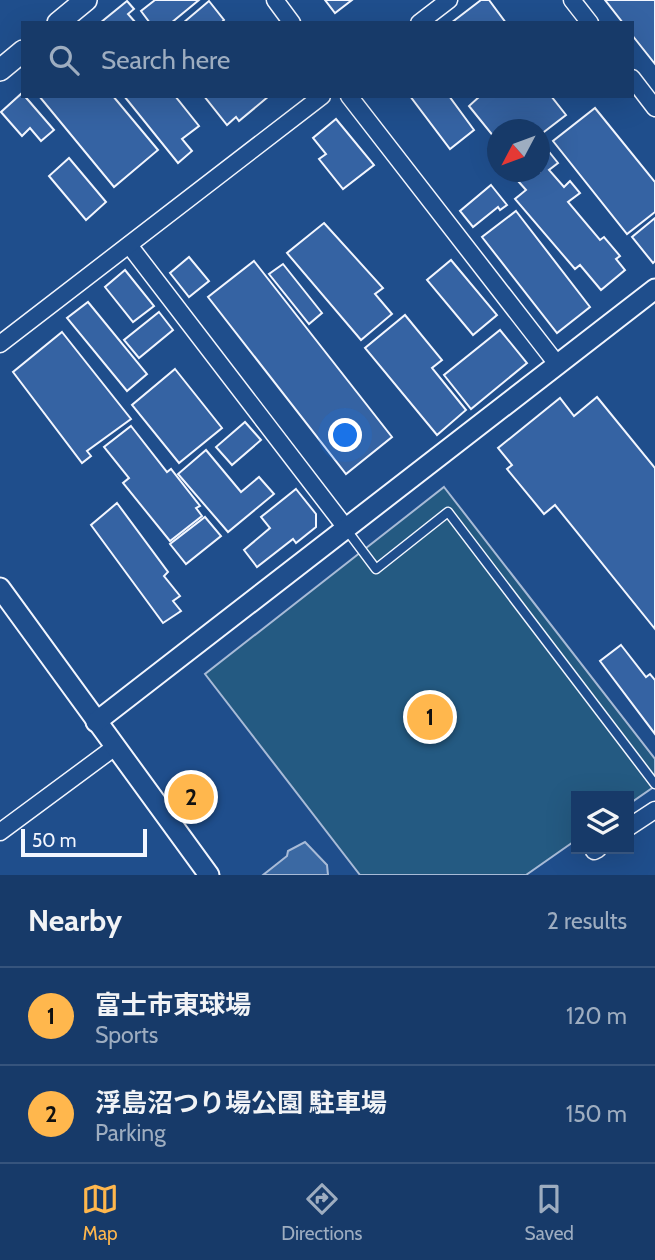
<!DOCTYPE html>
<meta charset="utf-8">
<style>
:root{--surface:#173a69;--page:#20416f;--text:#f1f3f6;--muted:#9eadc0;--line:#36547d;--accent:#ffb74d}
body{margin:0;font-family:Cabin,"Noto Sans JP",sans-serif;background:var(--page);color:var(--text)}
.controls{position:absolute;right:21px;bottom:21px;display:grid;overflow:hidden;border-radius:0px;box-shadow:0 7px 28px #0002}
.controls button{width:63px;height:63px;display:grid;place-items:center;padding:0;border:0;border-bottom:2px solid var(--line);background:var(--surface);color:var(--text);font:35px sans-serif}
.compass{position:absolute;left:487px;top:119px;width:63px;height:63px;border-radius:50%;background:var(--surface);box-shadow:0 7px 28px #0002;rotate:229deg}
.scale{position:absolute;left:21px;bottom:18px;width:126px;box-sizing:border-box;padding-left:7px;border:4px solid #f2f6ff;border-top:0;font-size:19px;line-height:24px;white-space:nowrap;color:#f2f6ff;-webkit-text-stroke:5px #1f4e8c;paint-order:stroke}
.you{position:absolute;left:346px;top:436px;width:24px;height:24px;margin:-18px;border:5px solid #fff;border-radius:50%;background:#1a73e8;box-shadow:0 0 0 10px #1a73e833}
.badge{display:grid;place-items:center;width:46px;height:46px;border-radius:50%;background:var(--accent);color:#111;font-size:23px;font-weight:700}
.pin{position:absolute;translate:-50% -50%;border:4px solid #fff;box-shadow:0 2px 7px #0006}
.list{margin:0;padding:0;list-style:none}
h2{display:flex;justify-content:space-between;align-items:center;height:91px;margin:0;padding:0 28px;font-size:30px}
h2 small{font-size:23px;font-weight:400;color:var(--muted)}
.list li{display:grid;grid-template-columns:46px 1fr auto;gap:21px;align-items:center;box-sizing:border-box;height:98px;padding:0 28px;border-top:2px solid var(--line)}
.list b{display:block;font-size:26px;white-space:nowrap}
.list p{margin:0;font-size:23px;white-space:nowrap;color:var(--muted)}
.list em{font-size:23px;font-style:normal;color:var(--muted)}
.icon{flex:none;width:38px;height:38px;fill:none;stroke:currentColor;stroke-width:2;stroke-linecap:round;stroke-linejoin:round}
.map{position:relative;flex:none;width:655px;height:875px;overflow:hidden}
.search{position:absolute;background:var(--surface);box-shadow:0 7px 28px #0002;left:21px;right:21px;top:21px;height:77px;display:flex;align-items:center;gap:18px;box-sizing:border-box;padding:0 24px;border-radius:0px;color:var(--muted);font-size:26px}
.sheet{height:287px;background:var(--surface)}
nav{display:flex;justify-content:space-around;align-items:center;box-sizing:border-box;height:98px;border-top:2px solid var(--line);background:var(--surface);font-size:19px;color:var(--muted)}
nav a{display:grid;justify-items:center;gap:4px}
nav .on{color:var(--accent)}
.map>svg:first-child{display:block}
</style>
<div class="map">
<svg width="655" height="875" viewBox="0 0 655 875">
<rect width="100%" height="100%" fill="#1f4e8c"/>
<polygon fill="#245a82" stroke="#a8bbd7" stroke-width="2" points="444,487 655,759 655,786 629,804 629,796 576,796 576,840 526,875 360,875 205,674"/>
<polygon fill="#3b69a3" stroke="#a8bbd7" stroke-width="2" points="305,842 327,865 328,875 263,875 287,856 288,851"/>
<g fill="#3563a3" stroke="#f2f6ff" stroke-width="2">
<polygon points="155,0 199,0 171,23 150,23 141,11"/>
<polygon points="325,0 352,0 335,13"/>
<polygon points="481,0 489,0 506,23 451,23"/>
<polygon points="605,0 655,0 655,64 632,35 632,23 623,23"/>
<polygon points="127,1 134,9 128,14 136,23 100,23"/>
<polygon points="209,1 224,20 221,23 183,23"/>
<polygon points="22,93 54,130 41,141 30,128 22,136 1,112"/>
<polygon points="39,96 113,96 158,150 114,187"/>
<polygon points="124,96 175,96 199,126 182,139 192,151 178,163"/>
<polygon points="204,96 269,96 239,121 236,117 227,125"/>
<polygon points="410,96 449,96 474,130 450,149"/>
<polygon points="480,96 551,96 566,115 540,135 540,130 498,130 498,142 469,106"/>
<polygon points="595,108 655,182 655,212 627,234 553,141"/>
<polygon points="336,119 374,165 343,189 319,159 326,154 313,138"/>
<polygon points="542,143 558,163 549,170 564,187 570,181 580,193 568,202 600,240 604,237 620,256 616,259 625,270 601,290 580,265 575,269 515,199 526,190 510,172 540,172"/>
<polygon points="69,158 106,202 86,220 49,176"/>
<polygon points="491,185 507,205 500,210 498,207 473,227 460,211"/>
<polygon points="516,211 590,307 557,333 482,237"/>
<polygon points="655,218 655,261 653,263 632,237"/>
<polygon points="324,223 383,288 375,294 392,314 361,340 287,253"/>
<polygon points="189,257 209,281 189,297 170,273"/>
<polygon points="451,260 497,315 473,335 427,280"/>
<polygon points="254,261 392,437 346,474 208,297"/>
<polygon points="283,264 322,313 309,324 269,274"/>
<polygon points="125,270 154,306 133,322 105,287"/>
<polygon points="88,302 147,374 127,391 67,318"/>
<polygon points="159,312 173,330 139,358 124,340"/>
<polygon points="405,315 442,360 432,368 466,410 437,435 365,348"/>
<polygon points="500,330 527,363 471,409 444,375"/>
<polygon points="62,332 131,419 87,451 91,456 82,463 13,372"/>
<polygon points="175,369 222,428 179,463 132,405"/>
<polygon points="597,397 655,468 655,629 555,505 544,514 507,469 512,465 498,448 560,398 574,416"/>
<polygon points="245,422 261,440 232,465 216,447"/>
<polygon points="131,426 167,472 171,469 200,506 196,508 202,516 170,541 123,483 129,478 104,447"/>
<polygon points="206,450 241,492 259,477 274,494 228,532 178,474"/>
<polygon points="296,489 316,514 316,527 296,543 293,539 257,567 244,550 270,528 261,517"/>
<polygon points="117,503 168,572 164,576 180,596 173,601 181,611 163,623 91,525"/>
<polygon points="205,517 221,536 186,564 170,544"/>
<polygon points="621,645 646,677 650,674 655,680 655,734 600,661"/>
</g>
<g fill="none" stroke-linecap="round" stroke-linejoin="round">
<g stroke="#f2f6ff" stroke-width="11">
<polyline id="service" points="346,529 376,569 448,512 655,784"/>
</g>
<g stroke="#f2f6ff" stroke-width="19">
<g id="minor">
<polyline points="275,0 292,23"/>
<polyline points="572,0 590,23"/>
<polyline points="419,23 449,0"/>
<polyline points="632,78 655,108"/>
<polyline points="349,96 557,364"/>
<polyline points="129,245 346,528"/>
<polyline points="0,344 322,96"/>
<polyline points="629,827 655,810"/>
<polyline points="0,832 115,747"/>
<polyline points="594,851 598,849"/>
</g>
</g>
<g stroke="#f2f6ff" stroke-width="23">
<g id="tertiary">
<polyline points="0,588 209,875"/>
<polyline points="96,722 655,289"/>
</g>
</g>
<g stroke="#f2f6ff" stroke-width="24">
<g id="secondary">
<polyline points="58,23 86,0"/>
<polyline points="0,70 23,51"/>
</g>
</g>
<use href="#service" stroke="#1f4e8c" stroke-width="8"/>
<use href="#minor" stroke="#1f4e8c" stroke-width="16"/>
<use href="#tertiary" stroke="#1f4e8c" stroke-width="19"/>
<use href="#secondary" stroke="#1f4e8c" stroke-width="21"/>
</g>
</svg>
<div class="controls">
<button><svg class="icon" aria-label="layers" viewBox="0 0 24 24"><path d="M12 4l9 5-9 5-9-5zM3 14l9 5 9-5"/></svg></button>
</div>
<svg class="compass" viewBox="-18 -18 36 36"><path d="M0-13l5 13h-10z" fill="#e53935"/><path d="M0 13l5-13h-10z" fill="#9eadc0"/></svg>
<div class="scale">50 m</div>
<div class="you"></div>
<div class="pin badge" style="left:430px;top:717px">1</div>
<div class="pin badge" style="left:191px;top:797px">2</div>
<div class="search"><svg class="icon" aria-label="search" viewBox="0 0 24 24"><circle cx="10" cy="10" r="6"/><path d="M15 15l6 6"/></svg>Search here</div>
</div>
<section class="sheet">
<h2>Nearby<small>2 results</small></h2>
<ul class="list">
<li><span class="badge">1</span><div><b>富士市東球場</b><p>Sports</p></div><em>120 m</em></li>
<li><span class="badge">2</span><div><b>浮島沼つり場公園 駐車場</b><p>Parking</p></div><em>150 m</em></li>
</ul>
</section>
<nav>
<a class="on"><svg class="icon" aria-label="map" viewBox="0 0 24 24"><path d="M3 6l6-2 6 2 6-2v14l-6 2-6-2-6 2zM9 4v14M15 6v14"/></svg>Map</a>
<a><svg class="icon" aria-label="directions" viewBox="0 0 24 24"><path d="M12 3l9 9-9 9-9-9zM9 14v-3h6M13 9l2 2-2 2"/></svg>Directions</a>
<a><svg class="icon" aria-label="saved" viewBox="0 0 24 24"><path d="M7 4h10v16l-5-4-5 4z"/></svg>Saved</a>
</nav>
